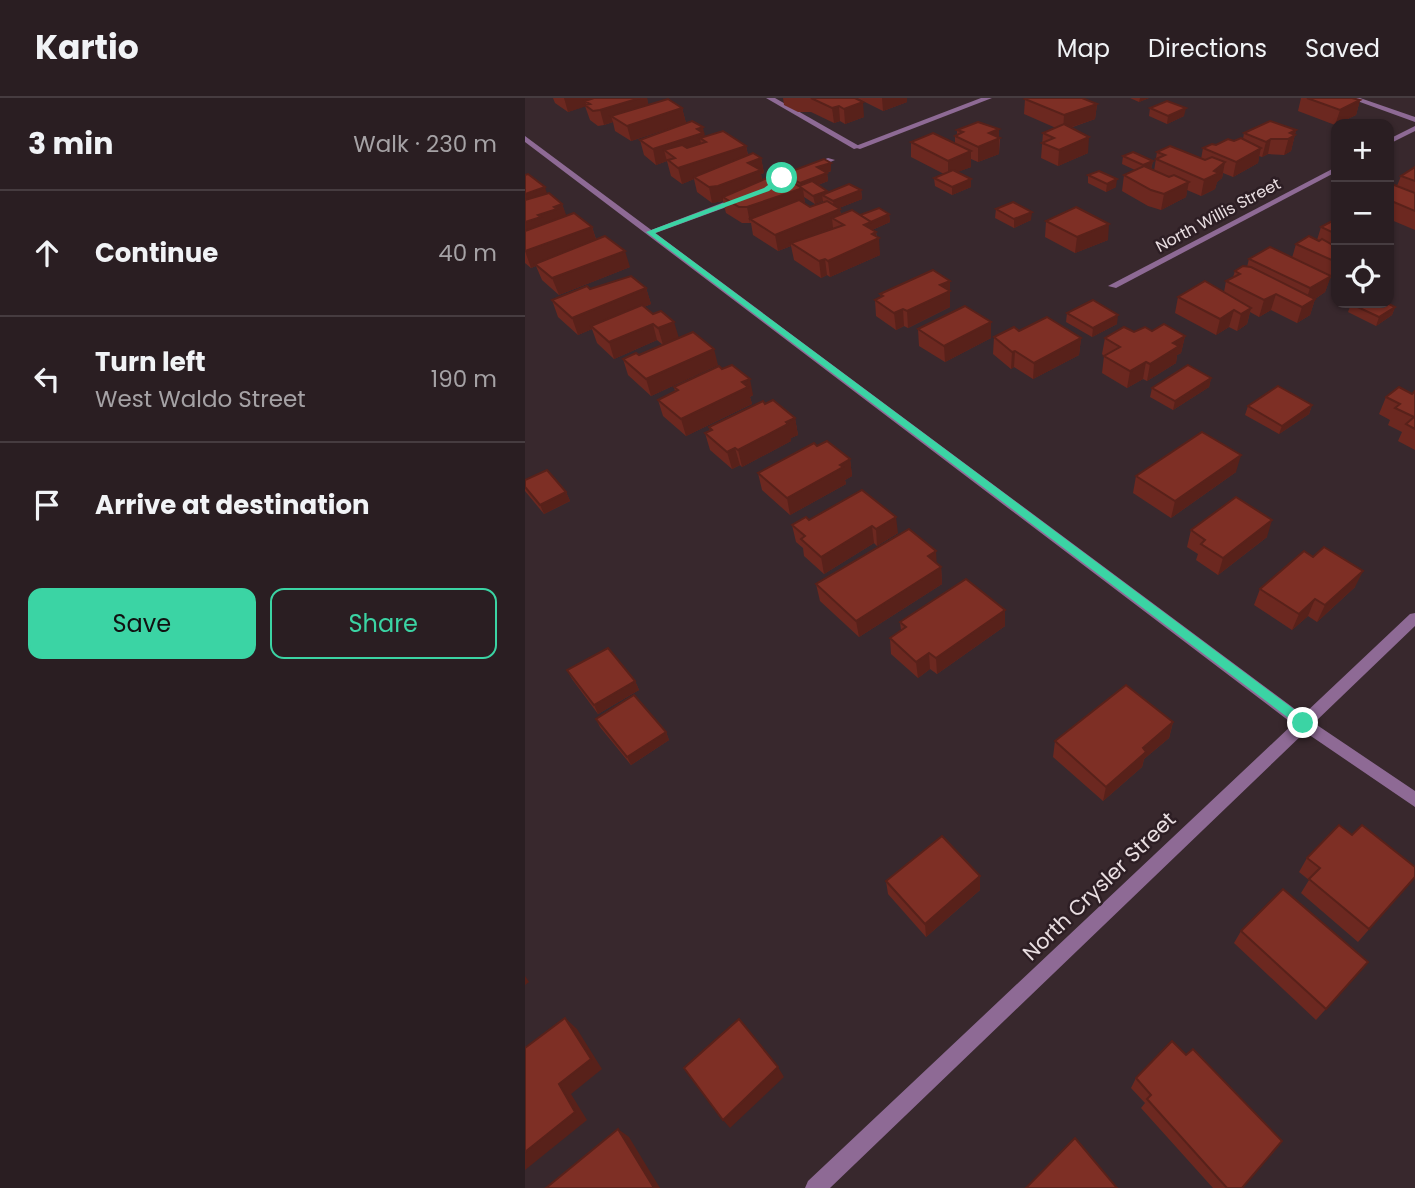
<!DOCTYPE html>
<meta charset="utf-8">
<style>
:root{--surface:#2a1e22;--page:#32272a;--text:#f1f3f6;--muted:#a5a2a5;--line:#463c40;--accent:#3bd4a4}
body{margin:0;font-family:Poppins,sans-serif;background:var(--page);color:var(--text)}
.controls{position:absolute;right:21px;top:21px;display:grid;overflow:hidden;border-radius:14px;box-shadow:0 2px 5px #0004}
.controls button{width:63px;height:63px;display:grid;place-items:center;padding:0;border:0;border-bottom:2px solid var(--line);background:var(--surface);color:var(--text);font:35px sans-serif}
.stop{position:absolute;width:21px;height:21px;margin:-16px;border:5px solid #3bd4a4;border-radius:50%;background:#fff}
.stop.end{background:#3bd4a4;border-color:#fff;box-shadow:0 2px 7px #0008}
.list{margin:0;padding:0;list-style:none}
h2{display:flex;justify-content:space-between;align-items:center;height:91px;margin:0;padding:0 28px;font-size:30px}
h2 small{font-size:23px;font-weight:400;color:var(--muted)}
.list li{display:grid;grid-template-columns:46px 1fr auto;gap:21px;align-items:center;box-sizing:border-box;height:126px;padding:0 28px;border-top:2px solid var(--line)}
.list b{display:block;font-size:26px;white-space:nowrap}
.list p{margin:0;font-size:23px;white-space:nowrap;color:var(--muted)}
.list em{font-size:23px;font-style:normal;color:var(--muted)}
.actions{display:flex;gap:14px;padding:21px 28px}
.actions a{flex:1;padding:16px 0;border:2px solid var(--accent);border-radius:14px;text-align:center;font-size:24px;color:var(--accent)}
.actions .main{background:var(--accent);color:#111}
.icon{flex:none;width:38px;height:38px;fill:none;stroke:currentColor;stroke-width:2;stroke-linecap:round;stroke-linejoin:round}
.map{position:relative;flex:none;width:890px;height:1090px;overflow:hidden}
header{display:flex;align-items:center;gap:42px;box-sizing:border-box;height:98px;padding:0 35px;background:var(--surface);border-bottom:2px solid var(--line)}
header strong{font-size:33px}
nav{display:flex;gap:38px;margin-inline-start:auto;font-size:24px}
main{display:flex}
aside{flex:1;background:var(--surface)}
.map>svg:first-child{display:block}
</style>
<header>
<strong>Kartio</strong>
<nav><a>Map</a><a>Directions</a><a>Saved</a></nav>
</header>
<main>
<aside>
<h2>3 min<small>Walk · 230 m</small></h2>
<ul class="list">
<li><svg class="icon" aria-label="ahead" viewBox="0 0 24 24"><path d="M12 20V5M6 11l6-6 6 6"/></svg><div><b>Continue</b></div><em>40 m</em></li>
<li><svg class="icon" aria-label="left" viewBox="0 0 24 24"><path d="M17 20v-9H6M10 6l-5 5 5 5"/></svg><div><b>Turn left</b><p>West Waldo Street</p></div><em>190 m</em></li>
<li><svg class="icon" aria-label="arrive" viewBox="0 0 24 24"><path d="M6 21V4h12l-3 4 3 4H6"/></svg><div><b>Arrive at destination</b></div></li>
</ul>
<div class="actions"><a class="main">Save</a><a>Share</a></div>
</aside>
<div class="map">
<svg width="890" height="1090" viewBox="0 0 890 1090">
<rect width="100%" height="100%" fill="#38282d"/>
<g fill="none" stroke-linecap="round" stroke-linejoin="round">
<g fill="#8e6a95" fill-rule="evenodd">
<polygon points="241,0 250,0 336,49 329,51"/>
<polygon points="303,60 310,62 260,83 237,96 230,94 254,79"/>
<polygon points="215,98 219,101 218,103 128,136 121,134"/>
</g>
<g fill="#8e6a95" fill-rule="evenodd">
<polygon points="456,0 467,0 335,51 328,49"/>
<polygon points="824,0 835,0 890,19 890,24"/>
<polygon points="890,28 890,33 864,46 864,41"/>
<polygon points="0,38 778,617 885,516 890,515 890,528 789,625 890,693 890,709 780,634 305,1090 280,1090 283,1083 768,626 0,44"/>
<polygon points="811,69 811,74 591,190 583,188"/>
</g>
</g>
<g fill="#6c2820" fill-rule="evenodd">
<polygon points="28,0 122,0 123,7 157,10 161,25 106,43 90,33 88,24 79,27 73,28 65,22 60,8 43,14 30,5"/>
<polygon points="258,0 330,0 339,19 320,26 315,23 309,25 286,14 273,14 259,7"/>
<polygon points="332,0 382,0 382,4 358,13"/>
<polygon points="605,0 624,0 614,4"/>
<polygon points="776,0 827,0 835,2 831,17 810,27 773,13"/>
<polygon points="500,1 572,6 570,21 545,30 563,55 533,68 516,60 518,35 531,30 499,16"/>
<polygon points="625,10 659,18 642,26 624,18"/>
<polygon points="432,32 475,40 474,56 453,64 446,61 446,69 432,74 446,89 427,97 410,88 409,80 419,76 386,59 386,44 430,46 430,38 432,37"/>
<polygon points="771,32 766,53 759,57 743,56 737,59 734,58 733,65 708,79 698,75 697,80 692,84 690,91 676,98 662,92 661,99 636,112 623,108 597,93 599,77 610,72 597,66 598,58 628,63 626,71 629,73 632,54 676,61 678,50 718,41 719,35"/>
<path d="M180 39 221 48 223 57 236 60 239 75 236 76 237 82 251 86 260 83 259 76 306 65V73L302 75 303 83 293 87 302 93V95L336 92 337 101 314 110 316 116 335 117 364 116 365 124 347 132 351 134 355 157 305 179 302 177 296 180 269 162 266 148 253 153 228 137 226 125H217L201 115 198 103 187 105 172 94 169 81 157 86 146 78 142 63 131 67 119 57 115 42ZM279 99 290 106 298 103V105L285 109 280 106Z"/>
<polygon points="890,69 890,132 864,121 864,85 872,88 876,78"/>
<polygon points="0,77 22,96 37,106 41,118 67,129 71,141 105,169 34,197 17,182 11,168 6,170 0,165"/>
<polygon points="563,77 591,89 581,94 563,85"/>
<polygon points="471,111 506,122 489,130 470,120"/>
<polygon points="811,121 811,183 805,180 800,194 790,201 785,217 772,225 746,212 734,219 725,214 722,226 712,233 704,229 691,237 650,215 653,199 699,194 701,183 708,179 710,173 722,169 724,161 767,160 771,146 792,142 796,129"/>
<polygon points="521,123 583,142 550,155 520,139"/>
<polygon points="121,190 126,206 119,209 154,240 193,267 126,298 103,277 98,261 114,257 138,247 132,242 89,261 72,245 67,231 53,237 33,219 27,202 65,191"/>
<polygon points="355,196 425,199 425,209 383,230 379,228 371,232 351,218 350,202 356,199"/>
<polygon points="826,206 870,209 867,217 851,228 823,214"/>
<polygon points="542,215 592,226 567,239 541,224"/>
<polygon points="393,231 466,240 420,264 394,248"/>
<polygon points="494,233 556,240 554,257 508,281 489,269 486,271 468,256 469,239"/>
<polygon points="627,233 660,238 656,255 652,257 651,265 622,283 618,281 602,290 577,275 579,258 577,256 580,240 609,234"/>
<polygon points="686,280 684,289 648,312 625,299 627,290"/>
<polygon points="149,289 228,297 225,299 227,306 161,338 138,318 133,302 150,293"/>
<polygon points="890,293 890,352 873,343 877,334 863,327 865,322 854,316 861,299 887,296"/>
<polygon points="240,306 270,320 273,337 266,340 266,343 217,369 215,367 207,371 185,352 180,335 185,333 184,329"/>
<polygon points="787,307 784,316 754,336 720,317 723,308"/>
<polygon points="292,348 325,361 327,378 320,382 321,386 265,417 237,392 233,375"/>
<polygon points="711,374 646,420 608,395 611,378"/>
<polygon points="0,382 41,394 45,403 19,416 0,393"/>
<polygon points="337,392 373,435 352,448 349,445 299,476 279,458 278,450 271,444 267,427 284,422"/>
<polygon points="666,432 742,439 693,477 671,462 673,456 662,449"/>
<polygon points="416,469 417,486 334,539 295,503 291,486"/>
<polygon points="830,489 792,524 783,518 767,532 729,507 735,491"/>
<polygon points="480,512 480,528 412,576 405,571 393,580 366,556 365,540 376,532 375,524"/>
<polygon points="42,572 110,583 114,592 73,616 47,581"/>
<polygon points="71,621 141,634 144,642 106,667 75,629"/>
<polygon points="648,624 644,640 619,661 617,669 578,703 528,659 530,643"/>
<polygon points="827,737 890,779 833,844 776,795 784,782 774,774 782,760"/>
<polygon points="361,783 455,792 401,839 363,796"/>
<polygon points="716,833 843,864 791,922 709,845"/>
<polygon points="611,980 717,1090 688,1090 616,1010 620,1005 606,990"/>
</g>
<g fill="#58211a">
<polygon points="39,0 88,0 65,6 60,3 62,8 43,14"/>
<polygon points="115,0 122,0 125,13 86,18 88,24 79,27 75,12"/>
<polygon points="357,0 382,0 382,4 358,13"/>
<polygon points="615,0 624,0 614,4"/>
<polygon points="835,2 831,17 810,27 815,12"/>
<polygon points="338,4 339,19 320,26 319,11"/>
<polygon points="572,6 570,21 538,32 539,17"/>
<polygon points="314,8 315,23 309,25 307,10"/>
<polygon points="157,10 161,25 106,43 102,28"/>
<polygon points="661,10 659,18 642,26 643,18"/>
<polygon points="178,29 181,44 175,40 177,51 139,52 142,63 131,67 128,51"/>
<polygon points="474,31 474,56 453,64 453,49 464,35"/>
<polygon points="771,32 766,53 759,57 765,35"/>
<polygon points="564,39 563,55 533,68 534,52"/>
<polygon points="746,41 743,56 737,59 741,44"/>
<polygon points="221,48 224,63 169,79 169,81 157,86 153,70"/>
<polygon points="736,50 733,65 708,79 711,64"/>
<polygon points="446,53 446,69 423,78 423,63"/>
<polygon points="236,60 239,75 236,76 238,88 198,99 198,103 187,105 184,89 223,65"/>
<polygon points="628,63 626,71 617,75 618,67"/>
<polygon points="700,64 697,80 692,84 690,91 676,98 679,82 689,73"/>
<polygon points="306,65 306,73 293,78 292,69"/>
<polygon points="302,75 303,83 279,92 278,91 280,106 225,121 225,125 222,109 276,90 275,85"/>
<polygon points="446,81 446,89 427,97 427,89"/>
<polygon points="592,81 591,89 581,94 582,86"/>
<polygon points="664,84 661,99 636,112 639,96"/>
<polygon points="20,89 25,105 0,113 0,96"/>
<polygon points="336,92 337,101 309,112 308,103"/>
<polygon points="302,93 303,100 297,97 298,103 290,106 288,98"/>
<polygon points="37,106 43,122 0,142 0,124 29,109"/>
<polygon points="315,111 317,126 307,120 308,130 266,145 266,148 253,153 250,137"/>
<polygon points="507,114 506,122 489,130 489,121"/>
<polygon points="364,116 365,124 347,132 351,134 351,141 354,140 355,157 305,179 303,163 339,127"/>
<polygon points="584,126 583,142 550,155 552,139"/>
<polygon points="67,129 72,145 10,166 11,168 6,170 0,153"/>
<polygon points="100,153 105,169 34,197 27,180"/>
<polygon points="300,161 302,177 296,180 294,163"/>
<polygon points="806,178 800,194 790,201 785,217 772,225 777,209 780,206 785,190"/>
<polygon points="425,183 425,209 383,230 382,213 415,187"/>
<polygon points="121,190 126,206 68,230 66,228 67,231 53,237 47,220"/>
<polygon points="751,196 746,212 734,219 739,202"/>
<polygon points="870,209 867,217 851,228 854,219"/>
<polygon points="726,210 722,226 712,233 716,216"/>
<polygon points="378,211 379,228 371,232 369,215"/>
<polygon points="709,212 704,229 691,237 695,221"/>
<polygon points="593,217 592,226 567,239 568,230"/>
<polygon points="149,224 154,240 138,247 133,230"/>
<polygon points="466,224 466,240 420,264 419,248"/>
<polygon points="128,226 132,242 89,261 84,244"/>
<polygon points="660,238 656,255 652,257 651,265 622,283 625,266 648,245"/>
<polygon points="556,240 554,257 508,281 509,265"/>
<polygon points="189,251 193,267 126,298 121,281"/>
<polygon points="490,253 489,269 486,271 487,254"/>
<polygon points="621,264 618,281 602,290 605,273"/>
<polygon points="686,280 684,289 648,312 650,303"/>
<polygon points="225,281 228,297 225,299 227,306 161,338 156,321"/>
<polygon points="787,307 784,316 754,336 757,328"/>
<polygon points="270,320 273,337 266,340 266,343 217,369 213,352"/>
<polygon points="210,350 215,367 207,371 202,354"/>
<polygon points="716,357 711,374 646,420 650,403"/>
<polygon points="325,361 327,378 320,382 321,386 265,417 262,400"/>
<polygon points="41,394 45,403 19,416 15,407"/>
<polygon points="371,419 373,435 352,448 351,431"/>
<polygon points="747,422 742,439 693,477 698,460"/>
<polygon points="347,428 349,445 299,476 296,459"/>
<polygon points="411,453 412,470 403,458"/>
<polygon points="416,469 417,486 334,539 331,523"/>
<polygon points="838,473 830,489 792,524 800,507"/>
<polygon points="790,501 783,518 767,532 774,516"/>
<polygon points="480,512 480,528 412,576 411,560"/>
<polygon points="404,555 405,571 393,580 391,564"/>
<polygon points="110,583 114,592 73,616 69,607"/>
<polygon points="648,624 644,640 619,661 617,669 578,703 581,689 618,650"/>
<polygon points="141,634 144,642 106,667 102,659"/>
<polygon points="455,778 455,792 401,839 400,826"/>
<polygon points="0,878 4,884 0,887"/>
<polygon points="40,920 52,931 77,971 46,996 62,1022 0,1072 0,1054 34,986"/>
<polygon points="253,969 259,979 205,1030 198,1022"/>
<polygon points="93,1031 104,1039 135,1090 129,1090"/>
</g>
<g fill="#7e2f25" stroke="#58211a" stroke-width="2">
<polygon points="69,0 115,0 75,12 68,13 60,7 65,6 60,3"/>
<polygon points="286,0 330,0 338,4 319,11 314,8 307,10"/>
<polygon points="503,0 557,0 572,6 539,17 500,1"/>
<polygon points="782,0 827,0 835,2 815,12"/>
<polygon points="143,1 157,10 102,28 86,18"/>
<polygon points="642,3 661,10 643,18 625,10"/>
<polygon points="167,23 178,29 172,31 178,35 128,51 115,42"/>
<polygon points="745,23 771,32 765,35 770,37 763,41 746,41 741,44 719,35"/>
<polygon points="453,24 474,31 464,35 475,40 453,49 430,38 438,34 432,32"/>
<polygon points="539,26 564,39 534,52 517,45 529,40 518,35"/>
<polygon points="198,33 221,48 153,70 143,62 150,60 139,52 157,47 162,50 181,44 175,40"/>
<polygon points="408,35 446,53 423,63 386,44"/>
<polygon points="716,40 736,50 711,64 678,50 687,46 691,47 703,41 709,43"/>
<polygon points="645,48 680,62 687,59 700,64 689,73 694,75 679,82 631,61 640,57 632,54"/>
<polygon points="608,54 628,63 618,67 598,58"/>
<polygon points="228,55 236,60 223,65 236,72 193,88 184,89 169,79"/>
<polygon points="299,61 306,65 292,69 302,75 275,85 259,76"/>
<polygon points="619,68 644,79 649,77 664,84 639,96 626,92 599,77"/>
<polygon points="890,69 890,83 876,78"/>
<polygon points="428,72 446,81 427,89 409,80"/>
<polygon points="574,73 592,81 582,86 563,77"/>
<polygon points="3,76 20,89 0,96 0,77"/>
<polygon points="242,80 251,86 263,82 278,90 222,109 214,109 198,99"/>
<polygon points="287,83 302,93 288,98 274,88"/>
<polygon points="864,85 890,95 890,113 864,102"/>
<polygon points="324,86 336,92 308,103 297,97"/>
<polygon points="24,95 37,106 29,109 32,111 13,117 16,119 0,124 0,102"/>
<polygon points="274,102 285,109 302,103 315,111 250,137 225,121"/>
<polygon points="488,104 507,114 489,121 471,111"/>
<polygon points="551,109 584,126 552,139 521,123"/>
<polygon points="354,110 364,116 346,124 335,117"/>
<polygon points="327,112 346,124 339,127 351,134 347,136 354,140 303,163 300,161 294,163 266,145 319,127 307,120"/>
<polygon points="49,115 67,129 0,153 0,133"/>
<polygon points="811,121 811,136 796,129"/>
<polygon points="80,138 100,153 27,180 10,166"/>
<polygon points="784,138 794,143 797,141 811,149 811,164 771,146"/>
<polygon points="745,149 806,178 785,190 724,161"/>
<polygon points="718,168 726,169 790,201 777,209 751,196 739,202 701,183 715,176 710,173"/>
<polygon points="408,172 425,183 415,187 425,193 382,213 378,211 369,215 350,202 358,198 355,196"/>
<polygon points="106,178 121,190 47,220 27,202 62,188 65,191"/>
<polygon points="680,183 726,210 716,216 709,212 695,221 653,199"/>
<polygon points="568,202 593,217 568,230 542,215"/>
<polygon points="827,205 862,205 870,209 854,219 826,206"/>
<polygon points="117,207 128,216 136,213 149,224 133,230 128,226 84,244 66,228"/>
<polygon points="440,208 466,224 419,248 393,231"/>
<polygon points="522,219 556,240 509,265 490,253 487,254 469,239 489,229 494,233"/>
<polygon points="639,226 660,238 648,245 654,248 625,266 621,264 605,273 579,258 595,249 580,240 599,229 609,234 620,229 627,233"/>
<polygon points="168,234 189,251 121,281 98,261 111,255 114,257"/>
<polygon points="207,267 225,281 217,284 223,289 156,321 133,302 153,292 149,289 194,268 197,271"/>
<polygon points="663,267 686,280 650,303 627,290"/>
<polygon points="753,288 787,307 757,328 723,308"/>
<polygon points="874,289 887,296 890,293 890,331 881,326 889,319 870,310 875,306 861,299"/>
<polygon points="248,302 270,320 261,324 263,326 213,352 210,350 202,354 180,335 187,332 184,329 238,303 240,306"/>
<polygon points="677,334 716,357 650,403 611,378"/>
<polygon points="302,343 325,361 315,367 318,369 262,400 233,375 289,345 292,348"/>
<polygon points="22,372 41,394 15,407 0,389 0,382"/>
<polygon points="337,392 371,419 351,431 347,428 296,459 276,441 280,438 267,427 281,419 284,422"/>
<polygon points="711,399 747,422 698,460 676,446 680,442 666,432"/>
<polygon points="384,431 411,453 403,458 416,469 331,523 291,486"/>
<polygon points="799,449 838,473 800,507 790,501 774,516 735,491 779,453 788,459"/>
<polygon points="441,481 480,512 411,560 404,555 391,564 365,540 381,529 375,524"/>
<polygon points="83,550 110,583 69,607 42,572"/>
<polygon points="601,587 648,624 618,650 621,654 581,689 530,643"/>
<polygon points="109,597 141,634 102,659 71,621"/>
<polygon points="814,727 827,737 837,727 890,769 890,779 844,831 784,781 795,770 782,760"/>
<polygon points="417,738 455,778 400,826 361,783"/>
<polygon points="758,791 843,864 801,911 716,833"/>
<polygon points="40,920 66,961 34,986 50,1014 0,1054 0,950"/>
<polygon points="214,921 253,969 198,1022 159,970"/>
<polygon points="647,943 661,957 668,951 757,1043 717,1090 702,1090 622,1001 626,997 611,980"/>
<polygon points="93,1031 129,1090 21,1090"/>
<polygon points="550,1040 592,1090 501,1090"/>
</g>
<polygon fill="#3bd4a4" points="254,79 260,80 244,93 130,135 782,621 782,628 774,628 121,134 239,90"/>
<g text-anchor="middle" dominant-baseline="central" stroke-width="5" stroke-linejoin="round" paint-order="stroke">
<g font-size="16" fill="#e9dee1" stroke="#2d1e24">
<text transform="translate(693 117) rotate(-28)">North Willis Street</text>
</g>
<g font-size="21" fill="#e9dee1" stroke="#2d1e24">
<text transform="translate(574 788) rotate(-44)">North Crysler Street</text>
</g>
</g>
</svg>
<div class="controls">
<button>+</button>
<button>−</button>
<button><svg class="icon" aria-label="locate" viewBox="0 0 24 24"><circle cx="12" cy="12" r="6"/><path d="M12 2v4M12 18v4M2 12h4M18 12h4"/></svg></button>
</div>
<div class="stop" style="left:257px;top:80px"></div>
<div class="stop end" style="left:778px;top:625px"></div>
</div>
</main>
